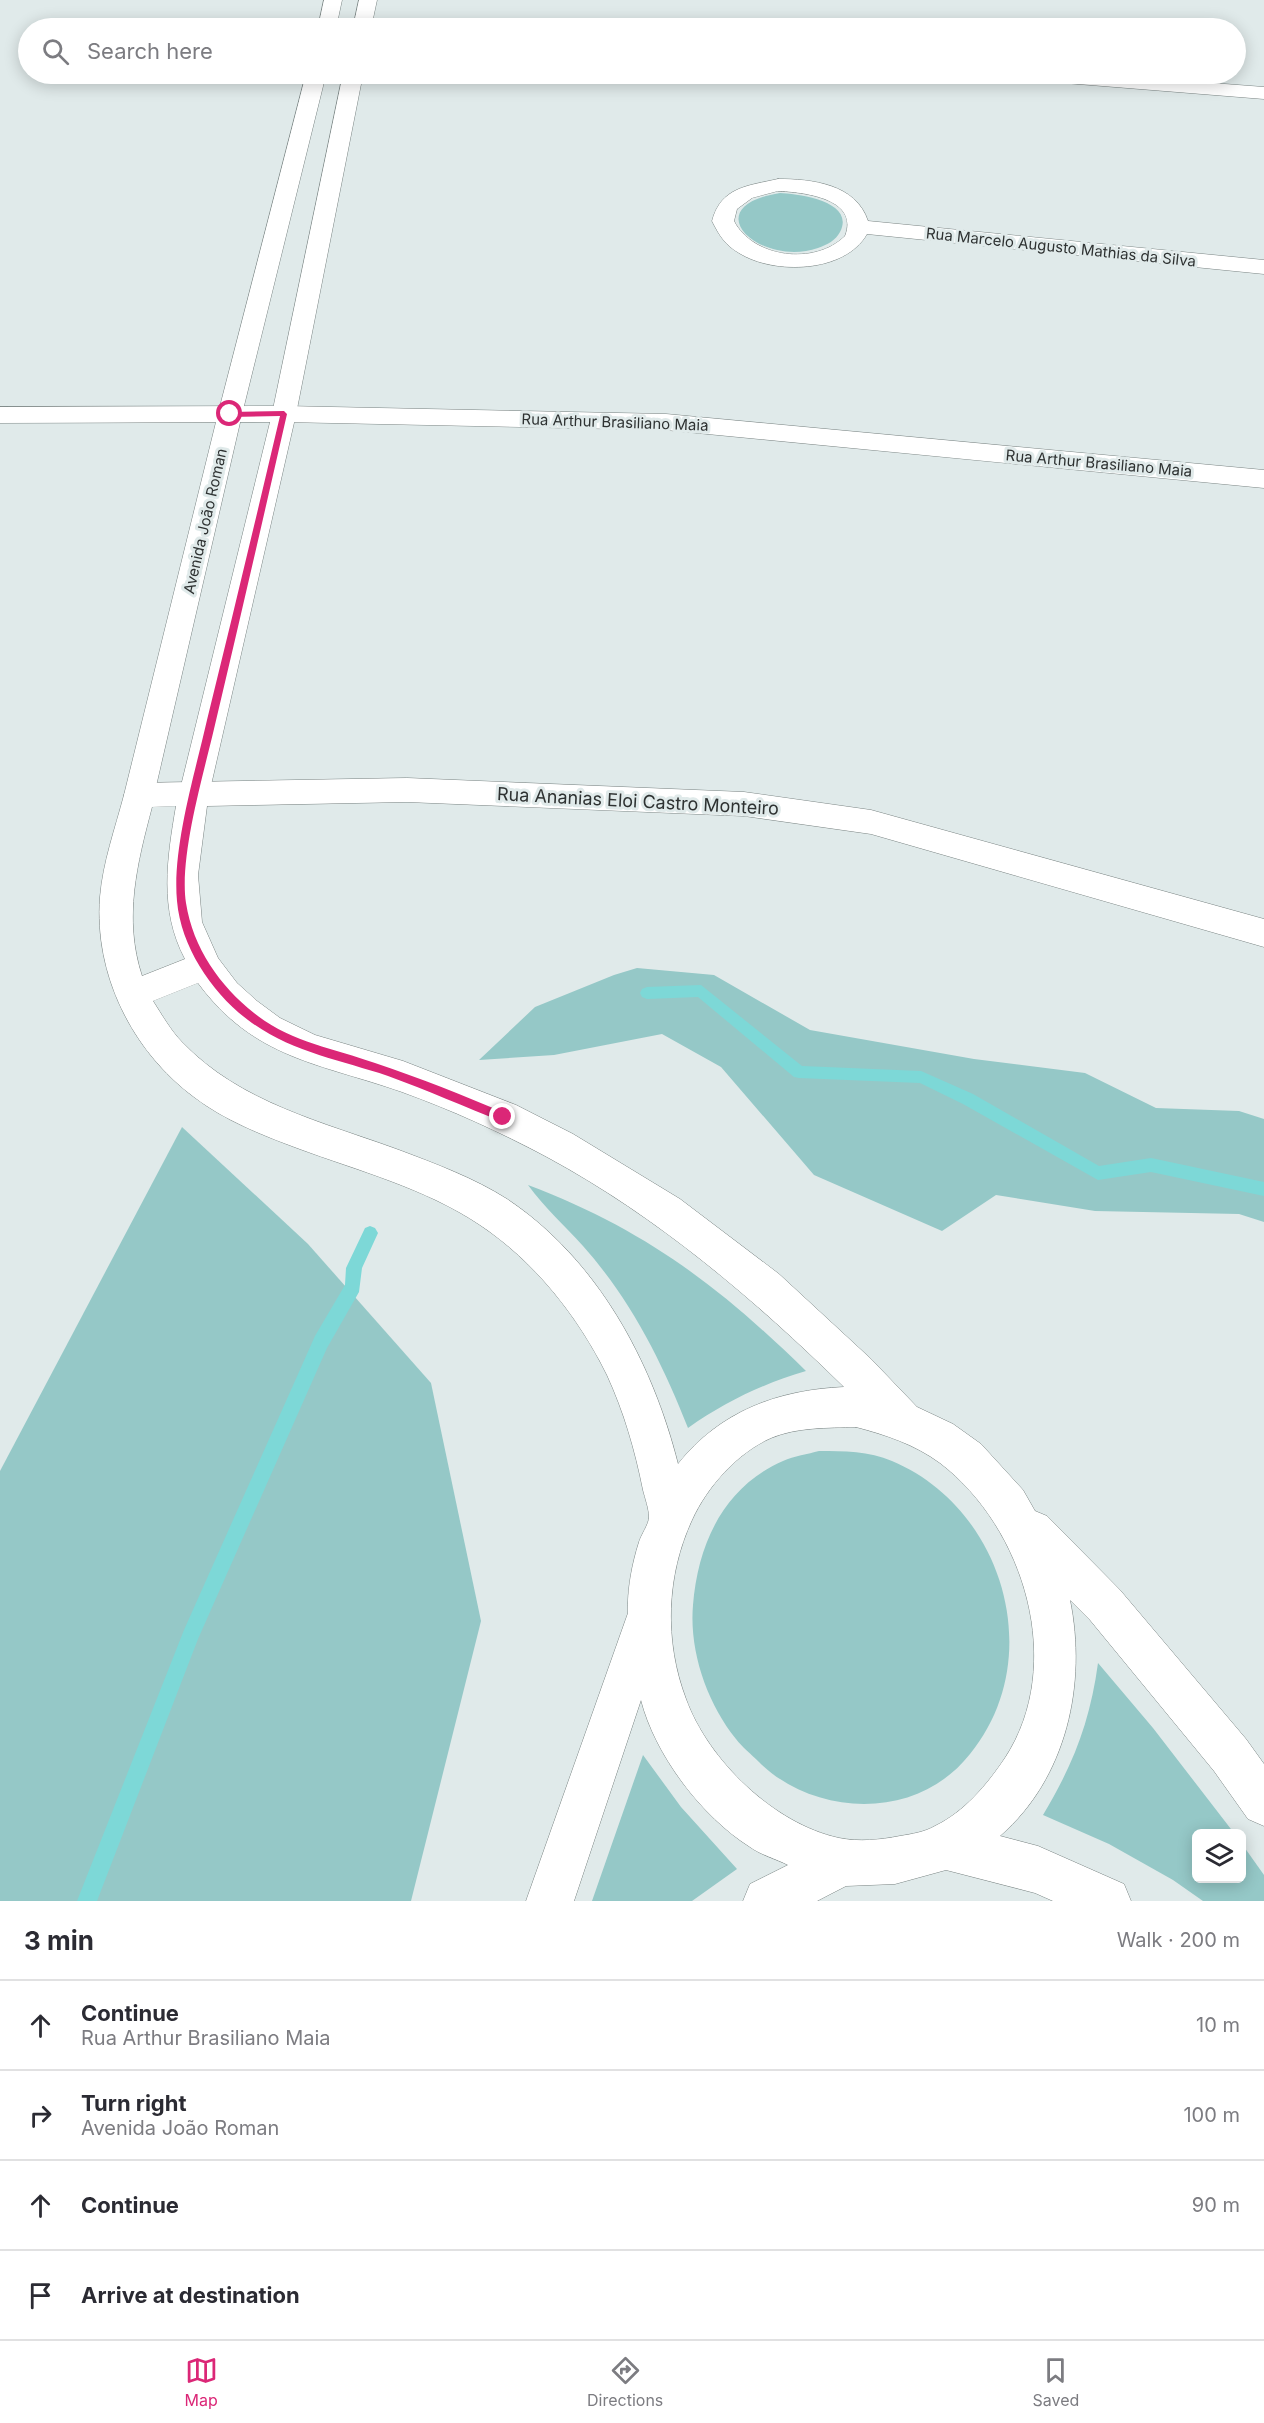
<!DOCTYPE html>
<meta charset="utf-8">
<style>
:root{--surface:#fff;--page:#f7f7f7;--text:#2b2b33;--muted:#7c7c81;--line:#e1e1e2;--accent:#db2777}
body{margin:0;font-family:Inter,sans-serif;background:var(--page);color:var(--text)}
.controls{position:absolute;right:18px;bottom:18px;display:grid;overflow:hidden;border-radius:9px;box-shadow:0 3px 15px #0003}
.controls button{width:54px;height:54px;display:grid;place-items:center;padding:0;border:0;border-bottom:2px solid var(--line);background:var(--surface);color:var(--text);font:30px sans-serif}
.stop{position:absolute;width:18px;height:18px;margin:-14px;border:4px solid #db2777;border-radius:50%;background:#fff}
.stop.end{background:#db2777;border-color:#fff;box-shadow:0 2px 6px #0008}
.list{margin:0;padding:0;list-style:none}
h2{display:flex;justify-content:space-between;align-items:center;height:78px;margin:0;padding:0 24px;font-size:26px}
h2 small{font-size:20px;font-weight:400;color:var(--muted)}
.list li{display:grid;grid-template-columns:39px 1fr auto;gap:18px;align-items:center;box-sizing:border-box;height:90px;padding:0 24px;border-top:2px solid var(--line)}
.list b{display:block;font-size:22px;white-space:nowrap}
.list p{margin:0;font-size:20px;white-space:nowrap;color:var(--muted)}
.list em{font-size:20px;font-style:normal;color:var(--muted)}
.icon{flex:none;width:33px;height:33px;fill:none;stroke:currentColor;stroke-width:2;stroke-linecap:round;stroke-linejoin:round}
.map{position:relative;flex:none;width:1264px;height:1901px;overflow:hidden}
.search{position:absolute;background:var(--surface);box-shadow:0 3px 15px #0003;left:18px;right:18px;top:18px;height:66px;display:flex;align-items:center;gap:15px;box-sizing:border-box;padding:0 21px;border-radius:33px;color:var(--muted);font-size:22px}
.sheet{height:438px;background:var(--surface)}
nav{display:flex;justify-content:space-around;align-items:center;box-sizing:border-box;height:84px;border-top:2px solid var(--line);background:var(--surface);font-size:16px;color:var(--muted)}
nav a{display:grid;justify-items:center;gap:3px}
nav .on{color:var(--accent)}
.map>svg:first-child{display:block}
</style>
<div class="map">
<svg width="1264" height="1901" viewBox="0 0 1264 1901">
<rect width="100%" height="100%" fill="#e0eaea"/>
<g fill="#95c8c7">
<path d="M780 193C798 194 856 201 840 232 836 240 827 245 818 248 761 268 693 207 780 193Z"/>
<polygon points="637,968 714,975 810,1030 974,1059 1085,1073 1156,1108 1239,1111 1264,1119 1264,1222 1239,1214 1095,1211 996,1195 942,1231 814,1175 721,1067 662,1034 554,1055 479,1060 535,1007 614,975"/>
<polygon points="182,1127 308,1244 431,1383 481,1621 411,1901 0,1901 0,1471"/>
<path d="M528 1185C644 1229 718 1285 806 1371 762 1384 725 1402 688 1428 662 1362 631 1300 583 1246 565 1226 545 1208 528 1185Z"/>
<path d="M819 1451C844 1451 869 1451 892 1461 1004 1508 1048 1659 970 1754 944 1787 906 1804 864 1804 826 1804 786 1789 759 1762 751 1754 742 1747 736 1739 707 1703 689 1651 693 1605 698 1543 724 1487 783 1461 794 1456 808 1454 819 1451Z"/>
<path d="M1098 1663 1153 1728 1234 1833 1196 1834V1878H1242V1844L1264 1875V1901H1203L1173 1880 1109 1844 1043 1815C1073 1765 1090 1722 1098 1663Z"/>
<polygon points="643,1755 681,1807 737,1869 692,1901 592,1901"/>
</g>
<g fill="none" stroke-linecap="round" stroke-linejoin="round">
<g fill="#7dd8d7" fill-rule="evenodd">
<polygon points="701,985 802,1066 921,1071 973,1094 1099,1166 1151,1158 1264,1182 1264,1196 1151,1172 1098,1180 963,1104 920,1083 799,1078 794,1077 698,997 647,999 642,997 640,993 642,989 647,987"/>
<polygon points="370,1226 375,1228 378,1233 362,1268 359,1292 327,1348 198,1639 97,1901 77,1901 184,1630 315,1336 345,1285 346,1268 365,1228"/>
</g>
<g stroke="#7a8483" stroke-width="1">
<g id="street">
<polygon points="1018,74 1094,74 1264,87 1264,99 1028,80 1021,78"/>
<path d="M778 179C812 179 856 184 868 221L1264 260V274L867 234C845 273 774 275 739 253 725 245 719 235 712 221 721 187 747 186 778 179ZM778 191C802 192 860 198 845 236 815 266 753 258 734 221L737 209 752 198Z"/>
<polygon points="284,406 666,414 1264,470 1264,488 666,430 284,422 0,423 0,407"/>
<path d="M407 778 744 792 871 810 1264 919V947L871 834 744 816 407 802 207 806 198 875 202 922 218 958 237 983 257 1001 280 1018 315 1035 403 1061 516 1105 573 1134 680 1199 779 1274 871 1359 917 1407 953 1424 981 1444 1023 1490 1035 1511 1047 1516 1120 1590 1246 1739 1264 1764V1826L1248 1819 1214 1771 1090 1620 1070 1600C1087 1683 1067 1778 1000 1836L1038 1846 1124 1884 1131 1901H1053L1035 1893 946 1870 895 1884 846 1886 817 1901H743L750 1884 788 1865C776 1859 761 1855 750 1847 702 1817 655 1755 641 1700L574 1901H526L628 1613C627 1590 632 1564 639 1542 641 1535 649 1524 649 1517 649 1509 645 1498 643 1490 635 1450 624 1412 607 1375 578 1316 534 1261 480 1225 425 1188 359 1171 297 1148 262 1135 224 1120 194 1097 132 1051 94 974 100 897 103 862 115 829 124 795L128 786 139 783ZM176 806C167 859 159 910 185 959L142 976C123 918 137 864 152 807ZM198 983C254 1059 319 1063 402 1092 452 1110 500 1132 547 1157 658 1217 754 1299 844 1387 778 1390 720 1411 678 1464 652 1361 597 1259 507 1199 474 1178 436 1164 399 1150 323 1122 240 1103 182 1042 171 1031 162 1015 153 1001ZM856 1427C886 1435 914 1444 940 1463 1025 1528 1066 1665 1005 1758 987 1785 964 1812 935 1826 925 1832 912 1834 900 1836 880 1840 859 1842 839 1838 774 1824 708 1760 686 1699 664 1641 666 1576 692 1520 707 1487 737 1453 771 1438 797 1427 828 1428 856 1427Z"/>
</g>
</g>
<g stroke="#7a8483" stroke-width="1">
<g id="secondary">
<polygon points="324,0 342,0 336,28 318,28"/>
<polygon points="359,0 377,0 371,28 353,28"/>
<polygon points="306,74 326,74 242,414 154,795 150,804 139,807 128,804 124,795 218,414"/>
<polygon points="343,74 363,74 296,414 209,794 205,803 194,806 183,803 179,794 272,414"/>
</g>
</g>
<use href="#street" fill="#fff" fill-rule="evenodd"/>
<use href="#secondary" fill="#fff" fill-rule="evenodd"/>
</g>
<path fill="#db2777" d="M284 411 287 414C263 519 239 624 214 729 203 776 179 857 186 903 193 948 220 986 254 1013 290 1042 333 1048 375 1063 420 1078 463 1095 507 1114V1121L503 1122C465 1107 427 1090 388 1076 340 1060 290 1052 248 1020 212 993 181 947 177 901 172 848 195 773 207 720 232 619 256 518 280 416L230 417 227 414 230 412Z"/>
<g text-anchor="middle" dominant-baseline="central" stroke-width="6" stroke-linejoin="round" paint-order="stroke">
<g font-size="15" fill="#2e3232" stroke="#e0eaea">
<text transform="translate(1061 247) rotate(6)">Rua Marcelo Augusto Mathias da Silva</text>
<text transform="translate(615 422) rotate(2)">Rua Arthur Brasiliano Maia</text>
<text transform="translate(1099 463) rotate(5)">Rua Arthur Brasiliano Maia</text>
<text transform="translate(205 521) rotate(-77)">Avenida João Roman</text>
</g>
<g font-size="18" fill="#2e3232" stroke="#e0eaea">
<text transform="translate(638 801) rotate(3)">Rua Ananias Eloi Castro Monteiro</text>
</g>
</g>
</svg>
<div class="controls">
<button><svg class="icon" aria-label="layers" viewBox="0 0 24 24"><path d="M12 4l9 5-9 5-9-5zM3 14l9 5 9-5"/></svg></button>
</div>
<div class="stop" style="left:230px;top:414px"></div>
<div class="stop end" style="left:503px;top:1117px"></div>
<div class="search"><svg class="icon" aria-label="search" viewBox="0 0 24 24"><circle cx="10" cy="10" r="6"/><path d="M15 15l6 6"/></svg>Search here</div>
</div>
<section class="sheet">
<h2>3 min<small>Walk · 200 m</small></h2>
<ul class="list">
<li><svg class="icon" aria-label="ahead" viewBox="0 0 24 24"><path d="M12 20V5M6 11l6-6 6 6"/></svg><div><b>Continue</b><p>Rua Arthur Brasiliano Maia</p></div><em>10 m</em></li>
<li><svg class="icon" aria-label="right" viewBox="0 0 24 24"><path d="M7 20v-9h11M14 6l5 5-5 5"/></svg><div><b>Turn right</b><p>Avenida João Roman</p></div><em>100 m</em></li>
<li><svg class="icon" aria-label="ahead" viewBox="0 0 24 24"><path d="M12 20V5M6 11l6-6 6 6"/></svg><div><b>Continue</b></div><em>90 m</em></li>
<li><svg class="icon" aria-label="arrive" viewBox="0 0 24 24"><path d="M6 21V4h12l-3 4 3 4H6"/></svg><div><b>Arrive at destination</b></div></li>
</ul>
</section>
<nav>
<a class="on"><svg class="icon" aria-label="map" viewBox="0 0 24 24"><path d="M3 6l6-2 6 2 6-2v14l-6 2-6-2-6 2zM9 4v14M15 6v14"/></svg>Map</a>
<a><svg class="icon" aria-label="directions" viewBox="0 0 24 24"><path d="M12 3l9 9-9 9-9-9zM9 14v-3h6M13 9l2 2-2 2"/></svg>Directions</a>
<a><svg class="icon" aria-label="saved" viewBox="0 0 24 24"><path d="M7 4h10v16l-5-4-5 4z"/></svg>Saved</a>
</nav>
